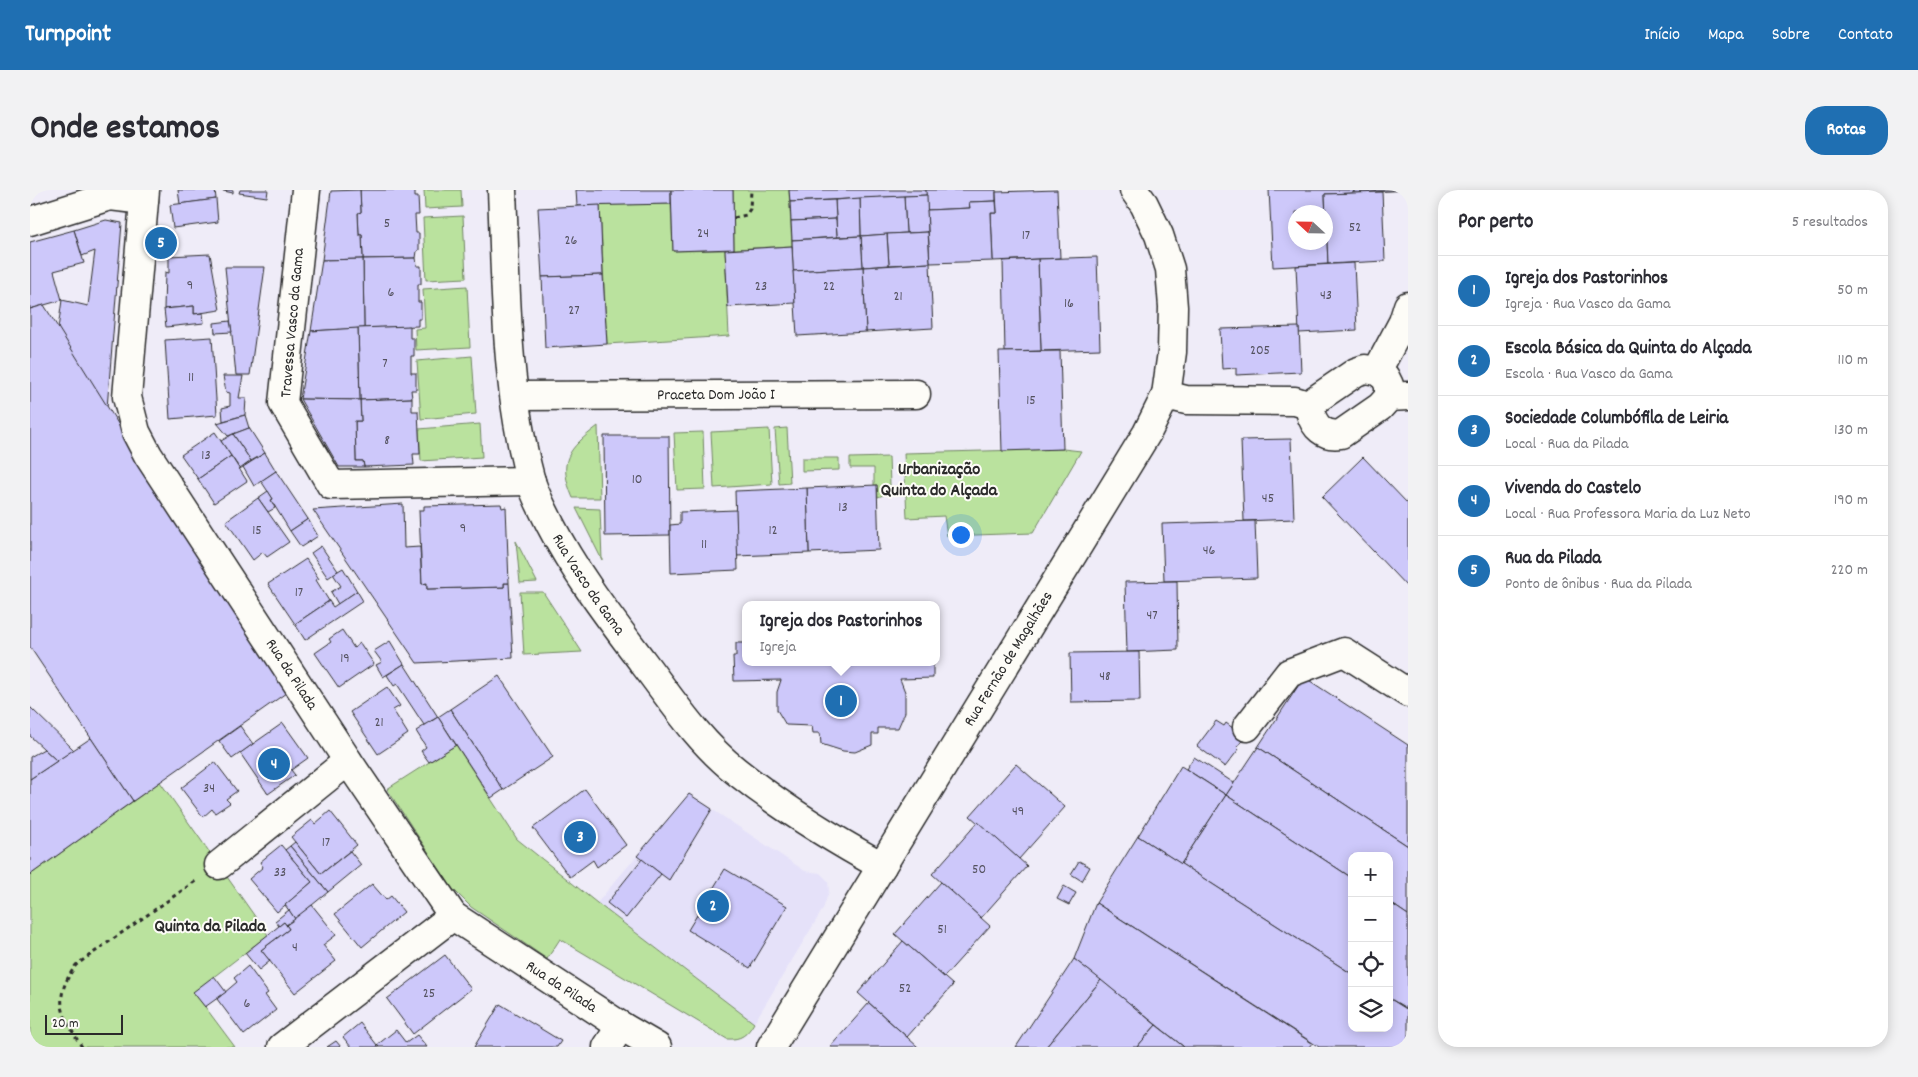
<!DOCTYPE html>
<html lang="pt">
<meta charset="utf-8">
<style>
:root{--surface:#fff;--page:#f2f2f3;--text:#2b2b33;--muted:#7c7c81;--line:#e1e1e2;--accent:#1f6fb2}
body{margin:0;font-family:Dekko,sans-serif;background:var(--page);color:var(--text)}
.controls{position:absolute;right:15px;bottom:15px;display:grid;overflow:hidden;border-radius:10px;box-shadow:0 2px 12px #0003}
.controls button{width:45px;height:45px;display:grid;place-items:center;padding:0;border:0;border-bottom:1px solid var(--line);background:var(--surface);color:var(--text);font:25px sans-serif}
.compass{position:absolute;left:1258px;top:15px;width:45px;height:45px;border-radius:50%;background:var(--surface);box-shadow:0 2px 12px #0003;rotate:292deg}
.scale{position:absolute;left:15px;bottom:12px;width:78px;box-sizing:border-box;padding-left:5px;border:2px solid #2b2b2b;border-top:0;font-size:14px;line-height:18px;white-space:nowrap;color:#2b2b2b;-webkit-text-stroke:4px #fdfcf7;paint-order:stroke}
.you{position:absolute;left:930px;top:344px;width:18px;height:18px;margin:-12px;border:4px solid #fff;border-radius:50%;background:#1a73e8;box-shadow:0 0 0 8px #1a73e833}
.badge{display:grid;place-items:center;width:32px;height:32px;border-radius:50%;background:var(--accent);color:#fff;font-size:16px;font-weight:700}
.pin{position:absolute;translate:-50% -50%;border:2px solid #fff;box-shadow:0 1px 5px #0006}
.popup{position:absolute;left:712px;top:411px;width:198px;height:65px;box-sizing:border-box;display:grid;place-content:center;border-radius:10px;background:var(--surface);filter:drop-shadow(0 1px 4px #0005);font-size:16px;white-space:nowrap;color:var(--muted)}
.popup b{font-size:19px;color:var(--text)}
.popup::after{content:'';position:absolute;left:50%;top:100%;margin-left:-10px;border:10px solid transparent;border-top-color:var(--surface)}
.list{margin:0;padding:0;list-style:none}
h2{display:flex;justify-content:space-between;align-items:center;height:65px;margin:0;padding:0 20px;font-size:21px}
h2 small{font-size:16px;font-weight:400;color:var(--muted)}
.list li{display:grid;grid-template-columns:32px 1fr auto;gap:15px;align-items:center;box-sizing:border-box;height:70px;padding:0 20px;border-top:1px solid var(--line)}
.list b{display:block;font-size:19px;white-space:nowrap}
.list p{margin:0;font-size:16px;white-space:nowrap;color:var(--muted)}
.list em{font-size:16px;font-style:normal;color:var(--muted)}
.icon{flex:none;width:28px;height:28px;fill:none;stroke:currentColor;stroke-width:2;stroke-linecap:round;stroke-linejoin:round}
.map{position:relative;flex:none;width:1378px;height:857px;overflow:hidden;border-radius:20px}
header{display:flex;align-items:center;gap:30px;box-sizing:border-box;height:70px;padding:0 25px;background:var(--accent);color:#fff}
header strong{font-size:24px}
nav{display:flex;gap:28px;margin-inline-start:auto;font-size:18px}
.intro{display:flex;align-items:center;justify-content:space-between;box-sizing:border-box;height:120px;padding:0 30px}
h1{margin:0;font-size:35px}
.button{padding:12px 22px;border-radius:20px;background:var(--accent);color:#fff;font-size:18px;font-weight:700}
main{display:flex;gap:30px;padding:0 30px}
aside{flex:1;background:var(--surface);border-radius:20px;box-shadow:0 2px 12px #0003}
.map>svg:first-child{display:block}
</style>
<header>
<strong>Turnpoint</strong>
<nav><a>Início</a><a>Mapa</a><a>Sobre</a><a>Contato</a></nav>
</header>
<div class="intro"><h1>Onde estamos</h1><a class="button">Rotas</a></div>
<main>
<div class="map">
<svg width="1378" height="857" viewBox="0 0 1378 857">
<rect width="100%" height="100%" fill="#efecf8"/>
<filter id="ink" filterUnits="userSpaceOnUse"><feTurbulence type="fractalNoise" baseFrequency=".02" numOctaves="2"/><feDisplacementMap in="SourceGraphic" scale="10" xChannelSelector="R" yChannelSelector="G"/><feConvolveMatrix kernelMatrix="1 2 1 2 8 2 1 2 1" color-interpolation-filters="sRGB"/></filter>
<g filter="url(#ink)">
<polygon fill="#e5e1f9" points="659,604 775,681 790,683 798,691 799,701 793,719 724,833 567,713"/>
<g fill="#bae29e" stroke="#728664">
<polygon points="394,0 431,0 432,17 395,19"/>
<polygon points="703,0 759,0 762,56 704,59"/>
<polygon points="641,14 643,61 695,60 699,146 577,154 570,15"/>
<polygon points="433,26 436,88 396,90 393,28"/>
<polygon points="437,96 440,157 386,160 385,139 395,138 393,99"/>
<polygon points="442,166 446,224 391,229 387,171"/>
<polygon points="450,234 452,267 391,271 389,239"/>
<path d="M568 236 570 308H543C527 271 538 259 568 236Z"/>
<polygon points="757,238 760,293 749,294 745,239"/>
<polygon points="739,239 742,294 684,298 681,242"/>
<polygon points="673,242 675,299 647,300 644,243"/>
<polygon points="1033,259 1051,261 1003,343 917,346 914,326 877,328 874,263"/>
<polygon points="859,267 860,295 856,304 848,307 847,295 844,295 844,278 820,278 820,268"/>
<polygon points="772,268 809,268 809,280 772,281"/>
<polygon points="546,318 570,319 572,370"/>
<polygon points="486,351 507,392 490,393"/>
<polygon points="490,402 513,402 552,462 494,465"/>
<path d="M426 555 487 649 567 713 724 833C717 845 711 850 697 849L530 749 517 769 441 717 422 698 357 599Z"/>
<polygon points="130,592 238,745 164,802 205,857 0,857 0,685"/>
</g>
<g fill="#cdc8fa" stroke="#2b2b2b" fill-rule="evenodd">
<polygon points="148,0 185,0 186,9 150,14"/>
<polygon points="189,0 203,0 203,3"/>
<polygon points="210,0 238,0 237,7 209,3"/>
<polygon points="330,0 385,0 385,7 388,7 389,25 385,25 386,43 389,43 389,60 387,61 386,68 333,69 332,45 329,45 328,23 331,22"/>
<polygon points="330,0 331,22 328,23 329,45 332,45 333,69 292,70 301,1"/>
<polygon points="546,0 641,0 641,14 547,16"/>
<polygon points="641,0 703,0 704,59 643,61"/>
<polygon points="759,0 896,0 897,5 760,12"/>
<polygon points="896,0 966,0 966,11 939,12 940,18 897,20"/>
<polygon points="1027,0 1030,68 963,71 961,23 967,23 966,2"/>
<path d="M1239 0H1324V3L1295 4 1298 74 1243 77ZM1266 22H1296V52H1266Z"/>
<polygon points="1324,0 1378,0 1324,3"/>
<polygon points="1352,2 1355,71 1298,74 1295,4"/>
<polygon points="897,5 898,42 876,43 874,6"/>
<polygon points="874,6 876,43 831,46 830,8"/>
<polygon points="830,8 831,46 807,47 805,10"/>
<polygon points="186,9 188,32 143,38 140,15"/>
<polygon points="805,10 806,29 761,31 760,12"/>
<polygon points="966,11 967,23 961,23 963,71 900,73 897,20 940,18 939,12"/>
<polygon points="570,15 573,85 512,87 508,18"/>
<polygon points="806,29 807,47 762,50 761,31"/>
<polygon points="76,30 92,33 77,218 28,139 32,110 58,116 65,61 52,66 44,40"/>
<polygon points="44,40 54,73 24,81 32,110 0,119 0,52"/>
<polygon points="898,42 900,73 859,75 857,44"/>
<polygon points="857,44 859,75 833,77 831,46"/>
<polygon points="831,46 833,77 763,81 762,50"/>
<polygon points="762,56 765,113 698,117 695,60"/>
<polygon points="180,64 190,120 164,124 164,116 134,119 135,82 139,83 139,66"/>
<polygon points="1067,67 1070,159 1011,161 1008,69"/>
<polygon points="386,68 387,76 391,76 391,94 388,94 388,112 391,112 391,129 388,129 388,136 334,138 333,69"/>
<polygon points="333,69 334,138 281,141 292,70"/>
<polygon points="1008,69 1011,161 975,162 973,71"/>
<polygon points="900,73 903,138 836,142 833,77"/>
<polygon points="1324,73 1327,140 1269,143 1266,76"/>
<polygon points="195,77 235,77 220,185 206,185"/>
<polygon points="833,77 836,142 767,146 763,81"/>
<polygon points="573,85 577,154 515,158 512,87"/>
<polygon points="14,115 256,503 103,611 0,457 0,119"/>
<polygon points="164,116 164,124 173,123 174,133 136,137 134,119"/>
<polygon points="200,131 202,142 185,143 184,133"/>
<polygon points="380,136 380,148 384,148 384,166 381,166 381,183 386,183 386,200 381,200 382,208 330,210 328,138"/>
<polygon points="1269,137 1271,182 1206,185 1206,178 1192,179 1190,139"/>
<polygon points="328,138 330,210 270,209 281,141"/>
<polygon points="182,147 187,225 140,229 135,150"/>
<polygon points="1030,161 1033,259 972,261 969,162"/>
<polygon points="193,186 213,186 209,208 216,208 215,225 193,231 192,218 200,216 200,203 196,202"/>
<polygon points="382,208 382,221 388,221 390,264 383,264 384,275 334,277 333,271 326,271 325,231 331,231 330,210"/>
<polygon points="270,209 330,210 331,231 325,231 326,271 333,271 334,277 309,277"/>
<polygon points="215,225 219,238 198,246 187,233"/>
<polygon points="219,238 235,263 221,271 203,244"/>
<polygon points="185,242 201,266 168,289 151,265"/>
<polygon points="203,244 221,271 210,279 191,251"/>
<polygon points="574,246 639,246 640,345 575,346"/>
<polygon points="1261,249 1264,329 1214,331 1211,250"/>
<polygon points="235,263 246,281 224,296 213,277"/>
<polygon points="201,266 217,291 184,313 168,289"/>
<polygon points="1333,267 1378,314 1378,398 1292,307"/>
<polygon points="246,281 278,329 260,341 241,310 243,309 231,291"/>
<polygon points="847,295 849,360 779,363 777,298"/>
<polygon points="777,298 779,363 707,366 705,301"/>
<polygon points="238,301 243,309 241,310 245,318 238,322 228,308"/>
<polygon points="228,308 259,352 237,367 233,362 223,370 196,331"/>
<polygon points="373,314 374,358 390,357 392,394 397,393 397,399 474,397 474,393 479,393 483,468 387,473 283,320"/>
<polygon points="471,314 472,318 476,317 479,393 474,393 474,397 397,399 397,393 392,394 389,320 394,320 394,316"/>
<polygon points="706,320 708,380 641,383 640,335 650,334 650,322"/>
<polygon points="278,329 288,346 271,357 260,341"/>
<polygon points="1225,331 1227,388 1134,391 1132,334"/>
<polygon points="291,356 308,381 298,388 281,363"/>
<polygon points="276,369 289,389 286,390 299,411 265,434 238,394"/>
<polygon points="313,378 327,401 308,414 301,402 311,396 303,384"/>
<polygon points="1147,391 1148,460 1097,462 1095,392"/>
<polygon points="327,401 333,411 275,450 265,434 299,411 303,417"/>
<polygon points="312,440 324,458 330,453 344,474 309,498 285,463 301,452 299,449"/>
<polygon points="360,451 374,474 353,487 346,475 352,472 344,461"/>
<polygon points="706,453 716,453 716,472 903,472 903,488 870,489 875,502 875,522 868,538 848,538 848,544 842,544 842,555 825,562 813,561 791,554 790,543 783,543 782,536 756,535 747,520 747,502 751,490 704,491 703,466 706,466"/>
<polygon points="1109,462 1110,511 1041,512 1040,463"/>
<polygon points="374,474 408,527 394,535 367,494 364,496 357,485"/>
<polygon points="469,486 523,567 473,600 420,519"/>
<polygon points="1274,487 1378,555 1378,656 1228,557"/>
<polygon points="357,497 370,516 363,520 378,544 348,564 320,522"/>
<polygon points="0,517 44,560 27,571 0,546"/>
<polygon points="420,519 473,600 461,608 408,527"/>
<polygon points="408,527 426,555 399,572 391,561 396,557 386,541"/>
<polygon points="1186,531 1194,536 1196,533 1215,547 1207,557 1209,559 1195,577 1167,556"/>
<polygon points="253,533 278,568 261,580 265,585 238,604 210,563"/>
<polygon points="210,536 223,554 202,569 189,551"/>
<polygon points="61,548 103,611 0,685 0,589"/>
<polygon points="1228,557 1378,656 1378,725 1359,712 1359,666 1322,666 1322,688 1196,605"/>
<polygon points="14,559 27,571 0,589 0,567"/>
<polygon points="1164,567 1204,593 1196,605 1156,579"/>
<polygon points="185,572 207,601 196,609 200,613 185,623 182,619 173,627 151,598"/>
<polygon points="986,574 1035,617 989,669 940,626"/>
<polygon points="1151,576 1196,605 1151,674 1108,646"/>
<polygon points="555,599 596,655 567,677 563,670 540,687 503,638"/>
<polygon points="659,604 682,619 639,690 607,666"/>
<polygon points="1196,605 1322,688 1322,784 1151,674"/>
<polygon points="300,621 327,655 291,684 261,647 282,630 285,634"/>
<polygon points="948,632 997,676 951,728 902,684"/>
<polygon points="1108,646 1322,784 1322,838 1359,838 1359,808 1378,820 1378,857 1289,857 1066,713"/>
<polygon points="265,652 291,684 320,661 331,675 298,702 260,656"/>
<polygon points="251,655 282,692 247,722 219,689 233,677 230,672"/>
<polygon points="260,656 298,702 265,729 255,715 282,692 255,660"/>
<polygon points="612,669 631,684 596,728 577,713"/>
<polygon points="1049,671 1060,677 1052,691 1041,684"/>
<polygon points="695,679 757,716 720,778 658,740"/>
<polygon points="911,692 960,736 914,787 865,744"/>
<polygon points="342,694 356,710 361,706 374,722 332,757 305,724"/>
<polygon points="1034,696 1046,703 1039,715 1027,709"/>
<polygon points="1359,712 1378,725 1378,815 1376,818 1359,808"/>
<polygon points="1066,713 1282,853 1279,857 1154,857 1044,769"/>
<polygon points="282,715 306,745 293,755 306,771 265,803 231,760 259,739 256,735"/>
<polygon points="259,720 265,729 256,735 254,732 249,736 245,731"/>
<polygon points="254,732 259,739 231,760 240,771 229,780 215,763"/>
<polygon points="873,751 923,795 877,847 828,803"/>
<polygon points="415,765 441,799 383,844 357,809"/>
<polygon points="1044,769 1071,790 1016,857 986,857"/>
<polygon points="218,776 238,803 235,805 246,820 214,845 187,809 207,792 204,788"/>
<polygon points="184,786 196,802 175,817 163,802"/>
<polygon points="1071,790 1126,835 1107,857 1016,857"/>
<polygon points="839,813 888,857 800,857"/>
<polygon points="470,814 531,851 527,857 444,857"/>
<polygon points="330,833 347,855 349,857 321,857 313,847"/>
<polygon points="1126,835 1154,857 1107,857"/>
<polygon points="366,840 376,853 387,845 397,857 349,857 347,855"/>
<polygon points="306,851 311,857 297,857"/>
</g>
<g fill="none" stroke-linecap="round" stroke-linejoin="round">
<g stroke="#2b2b2b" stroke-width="31">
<g id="minor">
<path id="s1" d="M115 0 97 207 106 242 118 265 318 571 423 726 591 836 627 857"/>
<polyline points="276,0 253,213 301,295 501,291"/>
<path id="s2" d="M472 0C476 96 475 195 500 288 504 304 513 319 520 334 545 383 579 427 612 471 641 509 668 551 706 581 751 617 801 648 852 676"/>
<polyline points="0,31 80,6 114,10"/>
<polyline points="1347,181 1373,132 1378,116"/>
<polyline points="1136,205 1156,210 1265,211 1281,216"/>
<path id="s3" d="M486 206 886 204"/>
<path d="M1359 207V195L1355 187 1347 181 1335 179 1326 182 1285 210 1280 221C1284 237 1294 247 1311 244L1350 217 1359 207 1378 206"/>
<polyline points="1217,537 1259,483 1314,462 1378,503"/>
<polyline points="189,675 318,571"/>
<polyline points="252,857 423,726"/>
<polyline points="577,857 591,836"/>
<path id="s4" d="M741 857 1117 243 1136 205 1142 162 1143 117 1140 79 1129 45 1114 14 1104 0"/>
</g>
</g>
<g stroke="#2b2b2b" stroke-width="3" stroke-dasharray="4 4" stroke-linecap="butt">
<polyline points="704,28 716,25 720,19 721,0"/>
<path d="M52 857C31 824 22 809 46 775L167 690"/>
</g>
<use href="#minor" stroke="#fdfcf7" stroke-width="28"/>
</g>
</g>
<g text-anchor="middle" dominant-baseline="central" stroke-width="4" stroke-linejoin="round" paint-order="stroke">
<g font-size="14" fill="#54525f">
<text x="357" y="34">5</text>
<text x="1325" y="38">52</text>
<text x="673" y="44">24</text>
<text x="996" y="46">17</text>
<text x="541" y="51">26</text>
<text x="160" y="96">9</text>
<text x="731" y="97">23</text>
<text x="799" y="97">22</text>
<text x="361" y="103">6</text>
<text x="1296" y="106">43</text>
<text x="868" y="107">21</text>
<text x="1039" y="114">16</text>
<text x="544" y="121">27</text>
<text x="1230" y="161">205</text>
<text x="355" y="174">7</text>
<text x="161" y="188">11</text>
<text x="1001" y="211">15</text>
<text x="357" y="251">8</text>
<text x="176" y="266">13</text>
<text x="607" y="290">10</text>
<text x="1238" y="309">45</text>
<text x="813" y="318">13</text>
<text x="433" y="339">9</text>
<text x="227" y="341">15</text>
<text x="743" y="341">12</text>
<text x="674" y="355">11</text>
<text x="1179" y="361">46</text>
<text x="269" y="403">17</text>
<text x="1122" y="426">47</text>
<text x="315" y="469">19</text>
<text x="1075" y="487">48</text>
<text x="349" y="533">21</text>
<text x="179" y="599">34</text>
<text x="988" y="622">49</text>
<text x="296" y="653">17</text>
<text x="949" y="680">50</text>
<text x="250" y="683">33</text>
<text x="912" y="740">51</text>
<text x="265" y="758">4</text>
<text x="875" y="799">52</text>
<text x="399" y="804">25</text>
<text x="217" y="814">6</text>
</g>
<g font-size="16" fill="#2b2b2b" stroke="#fdfcf7">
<text transform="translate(263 133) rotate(-85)">Travessa Vasco da Gama</text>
<text stroke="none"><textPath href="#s3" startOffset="200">Praceta Dom João I</textPath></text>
<text stroke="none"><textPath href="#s2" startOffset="412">Rua Vasco da Gama</textPath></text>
<text stroke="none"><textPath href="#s4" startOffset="455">Rua Fernão de Magalhães</textPath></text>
<text stroke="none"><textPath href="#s1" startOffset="532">Rua da Pilada</textPath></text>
<text stroke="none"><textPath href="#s1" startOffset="952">Rua da Pilada</textPath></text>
</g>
<g font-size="18" font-weight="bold" fill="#2b2b2b" stroke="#fdfcf7">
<text x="909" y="280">Urbanização<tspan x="909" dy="21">Quinta do Alçada</tspan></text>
<text x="180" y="737">Quinta da Pilada</text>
</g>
</g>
</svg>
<div class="controls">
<button>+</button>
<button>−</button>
<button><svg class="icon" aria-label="locate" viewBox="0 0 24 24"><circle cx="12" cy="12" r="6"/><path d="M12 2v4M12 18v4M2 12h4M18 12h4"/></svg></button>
<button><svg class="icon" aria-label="layers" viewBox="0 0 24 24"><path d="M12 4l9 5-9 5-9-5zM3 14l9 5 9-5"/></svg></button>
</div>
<svg class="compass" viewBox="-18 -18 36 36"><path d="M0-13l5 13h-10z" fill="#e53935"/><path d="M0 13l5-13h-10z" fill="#7c7c81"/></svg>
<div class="scale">20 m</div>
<div class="you"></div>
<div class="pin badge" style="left:811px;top:511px">1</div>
<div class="popup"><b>Igreja dos Pastorinhos</b>Igreja</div>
<div class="pin badge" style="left:683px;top:716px">2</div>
<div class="pin badge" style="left:550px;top:647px">3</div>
<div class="pin badge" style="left:244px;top:574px">4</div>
<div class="pin badge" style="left:131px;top:53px">5</div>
</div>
<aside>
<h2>Por perto<small>5 resultados</small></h2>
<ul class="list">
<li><span class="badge">1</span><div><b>Igreja dos Pastorinhos</b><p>Igreja · Rua Vasco da Gama</p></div><em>50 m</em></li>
<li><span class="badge">2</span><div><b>Escola Básica da Quinta do Alçada</b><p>Escola · Rua Vasco da Gama</p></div><em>110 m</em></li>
<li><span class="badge">3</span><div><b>Sociedade Columbófila de Leiria</b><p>Local · Rua da Pilada</p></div><em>130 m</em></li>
<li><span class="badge">4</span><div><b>Vivenda do Castelo</b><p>Local · Rua Professora Maria da Luz Neto</p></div><em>190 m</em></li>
<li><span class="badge">5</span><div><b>Rua da Pilada</b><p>Ponto de ônibus · Rua da Pilada</p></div><em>220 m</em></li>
</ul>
</aside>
</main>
